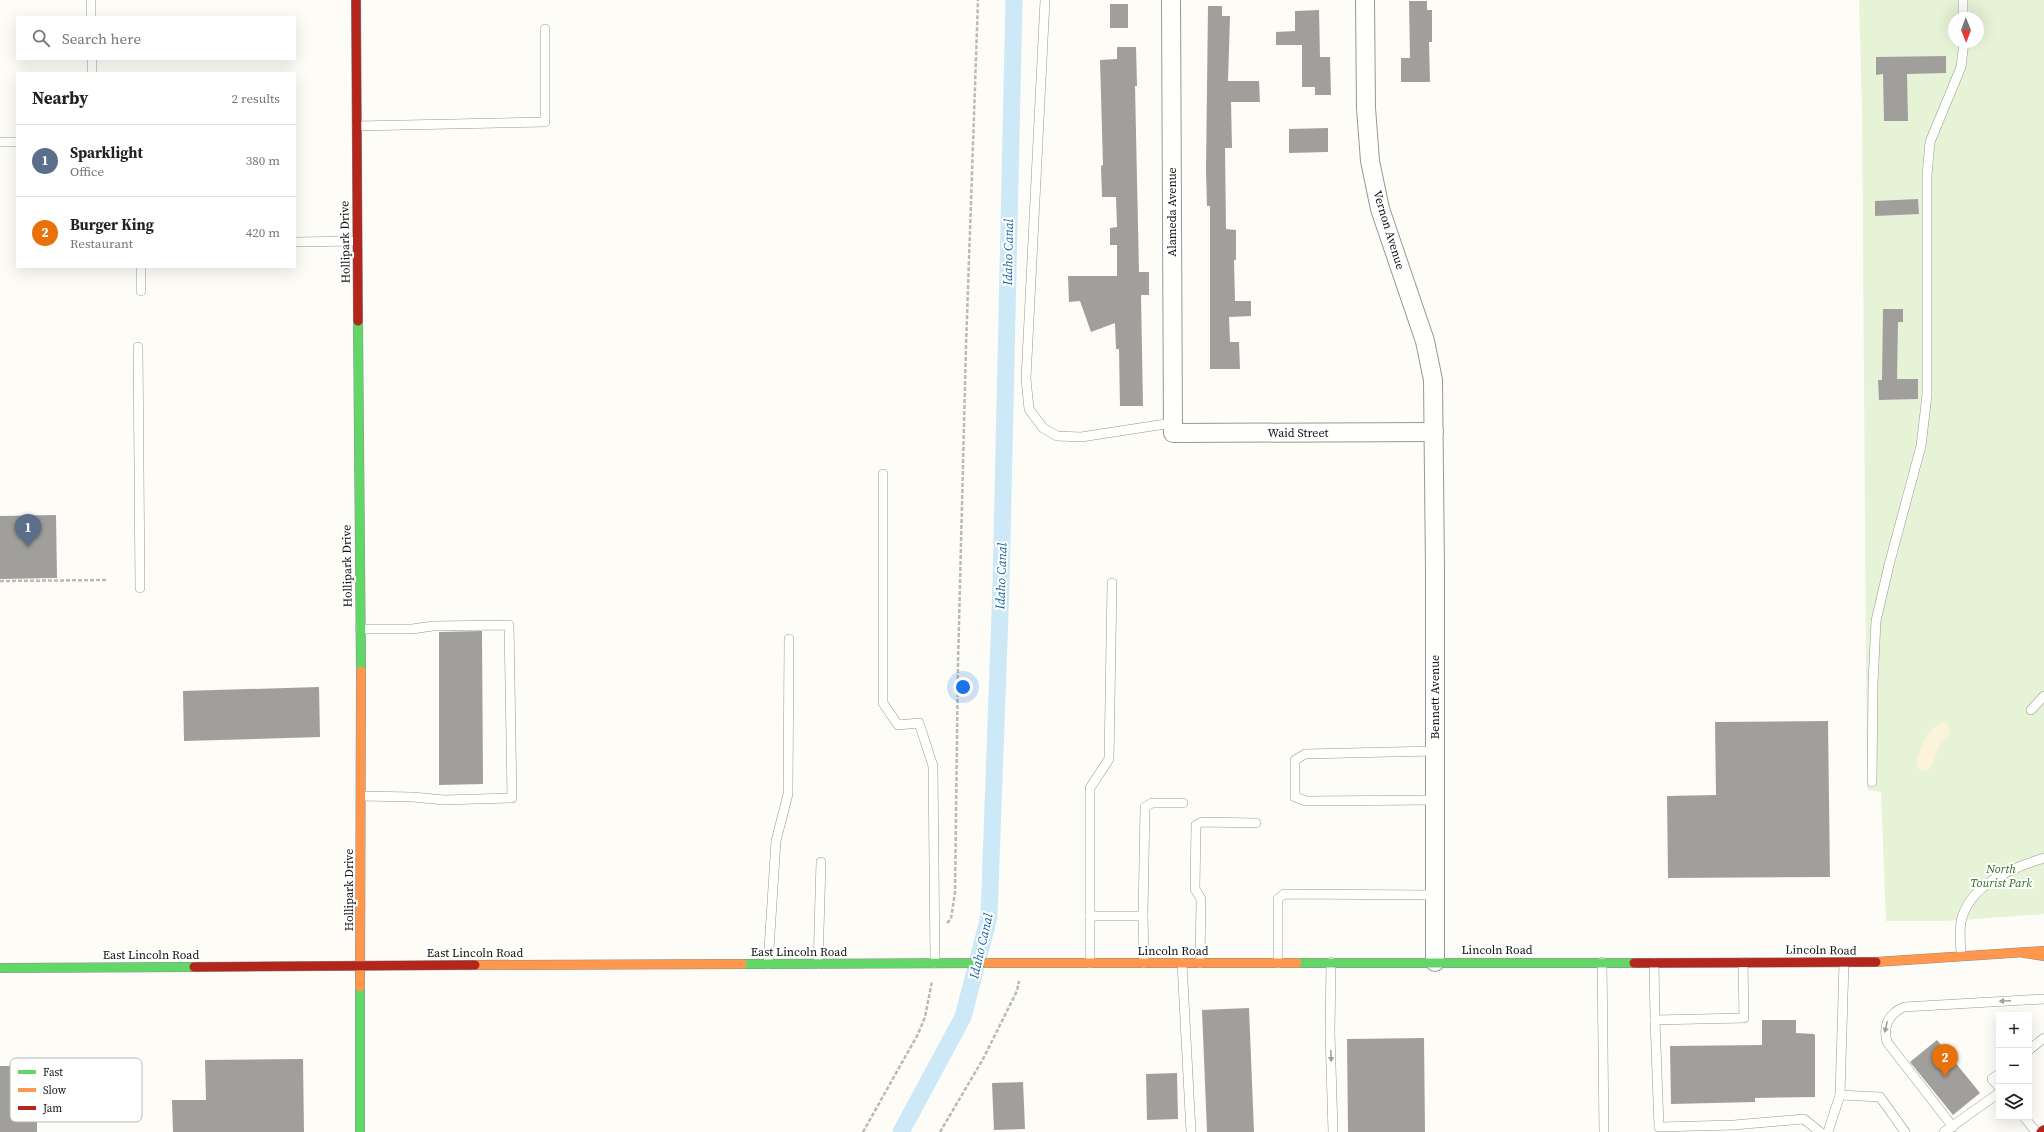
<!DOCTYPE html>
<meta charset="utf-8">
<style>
:root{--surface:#fff;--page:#f6f6f6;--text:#222;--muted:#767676;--line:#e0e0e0;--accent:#1a73e8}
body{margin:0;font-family:"Source Serif 4",serif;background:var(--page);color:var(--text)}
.controls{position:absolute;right:12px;bottom:12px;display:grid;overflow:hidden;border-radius:0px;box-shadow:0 4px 16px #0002}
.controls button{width:36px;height:36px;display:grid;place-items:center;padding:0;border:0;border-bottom:1px solid var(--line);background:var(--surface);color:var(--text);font:20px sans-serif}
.compass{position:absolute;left:1948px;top:12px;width:36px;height:36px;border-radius:50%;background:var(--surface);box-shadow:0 4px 16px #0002;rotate:179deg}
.you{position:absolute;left:963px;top:687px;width:14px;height:14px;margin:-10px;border:3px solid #fff;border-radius:50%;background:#1a73e8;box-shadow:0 0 0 6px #1a73e833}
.badge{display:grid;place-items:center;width:26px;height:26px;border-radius:50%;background:var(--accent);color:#fff;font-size:13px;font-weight:700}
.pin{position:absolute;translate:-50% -33px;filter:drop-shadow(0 1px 2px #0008)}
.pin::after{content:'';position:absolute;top:21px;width:14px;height:12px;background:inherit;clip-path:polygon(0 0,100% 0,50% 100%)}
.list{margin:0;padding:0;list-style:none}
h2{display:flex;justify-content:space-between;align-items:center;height:52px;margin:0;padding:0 16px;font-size:17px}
h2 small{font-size:13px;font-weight:400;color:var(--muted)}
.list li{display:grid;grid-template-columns:26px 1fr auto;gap:12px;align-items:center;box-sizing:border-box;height:72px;padding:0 16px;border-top:1px solid var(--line)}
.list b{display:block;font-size:15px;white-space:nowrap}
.list p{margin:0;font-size:13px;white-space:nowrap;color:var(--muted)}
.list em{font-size:13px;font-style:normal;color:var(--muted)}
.icon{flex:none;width:22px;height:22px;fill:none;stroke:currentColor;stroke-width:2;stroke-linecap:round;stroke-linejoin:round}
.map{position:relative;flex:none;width:2044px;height:1132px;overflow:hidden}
.search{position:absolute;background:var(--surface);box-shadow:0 4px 16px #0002;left:16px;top:16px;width:280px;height:44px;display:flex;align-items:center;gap:10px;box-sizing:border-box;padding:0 14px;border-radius:0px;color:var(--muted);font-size:15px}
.panel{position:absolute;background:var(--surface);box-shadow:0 4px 16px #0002;left:16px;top:72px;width:280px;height:196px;border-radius:0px}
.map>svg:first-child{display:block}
</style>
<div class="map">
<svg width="2044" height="1132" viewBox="0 0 2044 1132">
<rect width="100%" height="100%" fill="#fdfcf7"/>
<path fill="#e7f3d7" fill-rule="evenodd" d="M1859 0H2044V914L1945 921H1886L1881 792 1867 790 1862 108ZM1954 18H1978V42H1954Z"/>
<path fill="#fcf4d9" d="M1946 721C1956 740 1943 736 1938 749 1935 756 1934 763 1929 770L1920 771 1916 764C1921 746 1926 728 1946 721Z"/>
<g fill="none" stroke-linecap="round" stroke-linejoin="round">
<polyline stroke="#cde8f7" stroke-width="17" points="901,1132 963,1017 989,917 1001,586 1014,0"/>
</g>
<g fill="#a19f9c">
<polygon points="1409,1 1427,1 1427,10 1432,10 1432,42 1429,42 1430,82 1401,82 1401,58 1410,58"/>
<rect x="1110" y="4" width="18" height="24"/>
<polygon points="1208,6 1222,6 1222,16 1230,16 1228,81 1259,81 1260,102 1231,102 1232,148 1225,148 1226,229 1236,230 1236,260 1234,260 1235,301 1251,301 1251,316 1229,317 1230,342 1239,342 1240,369 1210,369 1210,206 1207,206 1206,170"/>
<polygon points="1319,10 1320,57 1330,57 1331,95 1315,95 1315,87 1302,87 1302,45 1276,45 1276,32 1295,31 1295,11"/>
<polygon points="1117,47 1136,47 1137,86 1135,86 1139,272 1149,272 1149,295 1141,295 1143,406 1120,406 1119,349 1116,349 1115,323 1091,332 1080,301 1069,302 1068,276 1117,276 1117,245 1110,245 1110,228 1117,227 1116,197 1102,197 1101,166 1103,165 1100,60 1117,59"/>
<polygon points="1946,56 1946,73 1907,74 1908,121 1884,121 1883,74 1876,75 1876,57"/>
<polygon points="1328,128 1328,152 1289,153 1289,129"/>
<polygon points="1918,199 1919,214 1875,216 1875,201"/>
<polygon points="1883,309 1903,309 1903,322 1898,322 1897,379 1918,379 1918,399 1879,400 1878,380 1882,380"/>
<polygon points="56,515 57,578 0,579 0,516"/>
<polygon points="482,631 483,784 439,785 439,632"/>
<polygon points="319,687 320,737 184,741 183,691"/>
<polygon points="1828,721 1830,877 1668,878 1667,796 1716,795 1715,722"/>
<polygon points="1249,1008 1254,1132 1207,1132 1202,1010"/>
<polygon points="1762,1020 1796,1020 1796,1033 1814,1034 1815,1035 1815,1097 1755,1098 1755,1102 1671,1104 1670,1046 1762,1045"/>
<polygon points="1424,1038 1425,1132 1348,1132 1347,1039"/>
<polygon points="1937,1040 1980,1093 1953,1115 1910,1062"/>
<polygon points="303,1059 304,1132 173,1132 172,1100 206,1100 205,1060"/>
<rect x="0" y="1066" width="37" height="66"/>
<polygon points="1177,1073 1178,1119 1147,1120 1146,1074"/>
<polygon points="1023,1082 1025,1129 994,1130 992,1083"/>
</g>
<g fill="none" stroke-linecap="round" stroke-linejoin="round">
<g stroke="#979795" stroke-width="10">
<g id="lane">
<polyline points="91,0 91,17"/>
<polyline points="1045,0 1026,379 1029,409 1043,428 1057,436 1081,437 1172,423"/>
<polyline points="1963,0 1963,18"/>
<polyline points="92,59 92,73"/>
<polyline points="357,126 545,122 545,29"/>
<polyline points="0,142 17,142"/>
<polyline points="295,242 357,241"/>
<polyline points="141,267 141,291"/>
<polyline points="138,347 140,588"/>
<polyline points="883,474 883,703 898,725 919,723 933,766 935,963"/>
<polyline points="360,629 412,629 433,626 509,625 512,798 444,800 413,797 361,796"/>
<polyline points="2031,710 2044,696"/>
<polyline points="1872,782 1873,683 1876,621 1889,565 1921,446 1927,395 1927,175 1930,142 1961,67 1964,42"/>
<polyline points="1434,800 1306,801 1295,797 1295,760 1305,754 1434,751"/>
<polyline points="1090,916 1090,788 1109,759 1112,583"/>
<polyline points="1143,916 1145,807 1152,803 1183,803"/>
<path d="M1961 956C1961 946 1959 933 1961 922 1968 885 2012 868 2044 858"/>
<polyline points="1331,962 1330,1033 1333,1132"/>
<polyline points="1602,962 1604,1132"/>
<polyline points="1743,962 1744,1018 1655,1020 1659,1127 1734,1125 1804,1119 1820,1132"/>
<polyline points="1090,963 1090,916 1143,916 1144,963"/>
<polyline points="1182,963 1191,1132"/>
<polyline points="1200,963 1201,899 1195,889 1196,825 1202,822 1256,823"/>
<polyline points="1278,963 1278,899 1284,894 1434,895"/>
<polyline points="1654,963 1655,1020"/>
<polyline points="768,964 776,841 788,794 789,639"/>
<polyline points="818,964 821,862"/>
<polyline points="2029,1050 2044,1038"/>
<polyline points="1999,1074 1992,1079 1999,1087"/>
<polyline points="1840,1095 1880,1097 1905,1132"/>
<polyline points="2024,1117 2036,1132"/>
<path d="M1953 1127 1887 1042C1883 1026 1888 1014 1904 1007L2044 999"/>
<polyline points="1828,1132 1840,1095 1844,963"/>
<polyline points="1944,1132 1999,1093"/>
</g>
</g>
<g stroke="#979795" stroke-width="20">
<g id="street">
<polyline points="1171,0 1173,433 1434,432"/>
<polyline points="1365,0 1366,108 1370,161 1380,209 1425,341 1433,380 1435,570 1435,962"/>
</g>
</g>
<g stroke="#8e8d8b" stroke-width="10">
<g id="fast">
<polyline points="358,321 361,671"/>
<polyline points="1297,963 1634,963"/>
<polyline points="742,964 988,963"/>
<polyline points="0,968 194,967"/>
<polyline points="360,1132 360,987"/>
</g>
</g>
<g stroke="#8e8d8b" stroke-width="10">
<g id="slow">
<polyline points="2024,953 2044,956"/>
<polyline points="1876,962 2043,951"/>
<polyline points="988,963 1297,963"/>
<polyline points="475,965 742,964"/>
<polyline points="360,987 361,671"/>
</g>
</g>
<g stroke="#8e8d8b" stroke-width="10">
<g id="jam">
<polyline points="356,0 358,321"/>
<polyline points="1634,963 1876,962"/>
<polyline points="194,967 475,965"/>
<polyline points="2041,1132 2044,1130"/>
</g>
</g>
<g stroke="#b9b9b8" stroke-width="2.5" stroke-dasharray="4 2" stroke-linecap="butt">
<polyline points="0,581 108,580"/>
<polyline points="947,923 951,919 955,892 958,663 966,346 978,0"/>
<polyline points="863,1132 918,1034 925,1017 932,981"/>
<polyline points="940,1132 983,1059 1017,991 1019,981"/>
</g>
<use href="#lane" stroke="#fffffe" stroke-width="9"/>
<use href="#street" stroke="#fffffe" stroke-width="18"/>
<use href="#fast" stroke="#63d668" stroke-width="9"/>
<use href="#slow" stroke="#ff974d" stroke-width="9"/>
<use href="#jam" stroke="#b3261e" stroke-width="9"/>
</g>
<defs><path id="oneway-solid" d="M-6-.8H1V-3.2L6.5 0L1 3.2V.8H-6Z"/></defs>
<g fill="#a0a09f">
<use href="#oneway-solid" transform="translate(2005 1001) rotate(177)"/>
<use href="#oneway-solid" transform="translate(1886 1027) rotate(102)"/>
<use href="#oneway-solid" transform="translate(1331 1056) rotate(88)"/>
</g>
<g text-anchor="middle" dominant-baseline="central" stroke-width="4" stroke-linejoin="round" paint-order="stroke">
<g font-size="12" fill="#111" stroke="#fff">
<text transform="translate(1172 212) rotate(-90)">Alameda Avenue</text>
<text transform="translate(1389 230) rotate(73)">Vernon Avenue</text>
<text transform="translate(345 242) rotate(-91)">Hollipark Drive</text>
<text x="1298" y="433">Waid Street</text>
<text transform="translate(347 566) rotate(-91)">Hollipark Drive</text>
<text transform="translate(1435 697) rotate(-90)">Bennett Avenue</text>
<text transform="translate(349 890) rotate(-90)">Hollipark Drive</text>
<text x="1497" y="950">Lincoln Road</text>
<text transform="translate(1821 950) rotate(1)">Lincoln Road</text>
<text x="1173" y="951">Lincoln Road</text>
<text x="799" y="952">East Lincoln Road</text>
<text x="475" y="953">East Lincoln Road</text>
<text x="151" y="955">East Lincoln Road</text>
</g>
<g font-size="12" font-style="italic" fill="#2f6b1f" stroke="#fff">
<text x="2001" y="869">North<tspan x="2001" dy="14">Tourist Park</tspan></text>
</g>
<g font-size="13" font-style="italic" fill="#1768a6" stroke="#fff">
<text transform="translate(1008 252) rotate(-89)">Idaho Canal</text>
<text transform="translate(1001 576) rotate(-88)">Idaho Canal</text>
<text transform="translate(981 946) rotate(-77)">Idaho Canal</text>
</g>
</g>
<rect x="10" y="1058" width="132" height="64" rx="6" fill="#fff" stroke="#b8b8b8" stroke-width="1"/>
<rect x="18" y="1070" width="18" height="4" fill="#63d668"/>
<rect x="18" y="1088" width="18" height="4" fill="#ff974d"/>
<rect x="18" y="1106" width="18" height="4" fill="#b3261e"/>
<g font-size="11" fill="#111">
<text x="43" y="1076">Fast</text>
<text x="43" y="1094">Slow</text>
<text x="43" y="1112">Jam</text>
</g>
</svg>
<div class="controls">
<button>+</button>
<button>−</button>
<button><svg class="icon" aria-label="layers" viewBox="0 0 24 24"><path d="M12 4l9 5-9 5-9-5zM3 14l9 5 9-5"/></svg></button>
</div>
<svg class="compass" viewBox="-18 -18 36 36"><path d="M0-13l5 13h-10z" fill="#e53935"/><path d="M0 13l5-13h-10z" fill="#767676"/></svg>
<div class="you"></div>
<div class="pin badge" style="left:28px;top:547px;background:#5c6f8a">1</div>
<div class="pin badge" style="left:1945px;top:1077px;background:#e8710a">2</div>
<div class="search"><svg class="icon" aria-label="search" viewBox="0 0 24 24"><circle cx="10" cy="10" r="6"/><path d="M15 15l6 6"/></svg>Search here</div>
<section class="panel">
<h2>Nearby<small>2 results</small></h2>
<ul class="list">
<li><span class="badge" style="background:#5c6f8a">1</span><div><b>Sparklight</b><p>Office</p></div><em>380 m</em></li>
<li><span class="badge" style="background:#e8710a">2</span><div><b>Burger King</b><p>Restaurant</p></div><em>420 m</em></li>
</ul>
</section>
</div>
